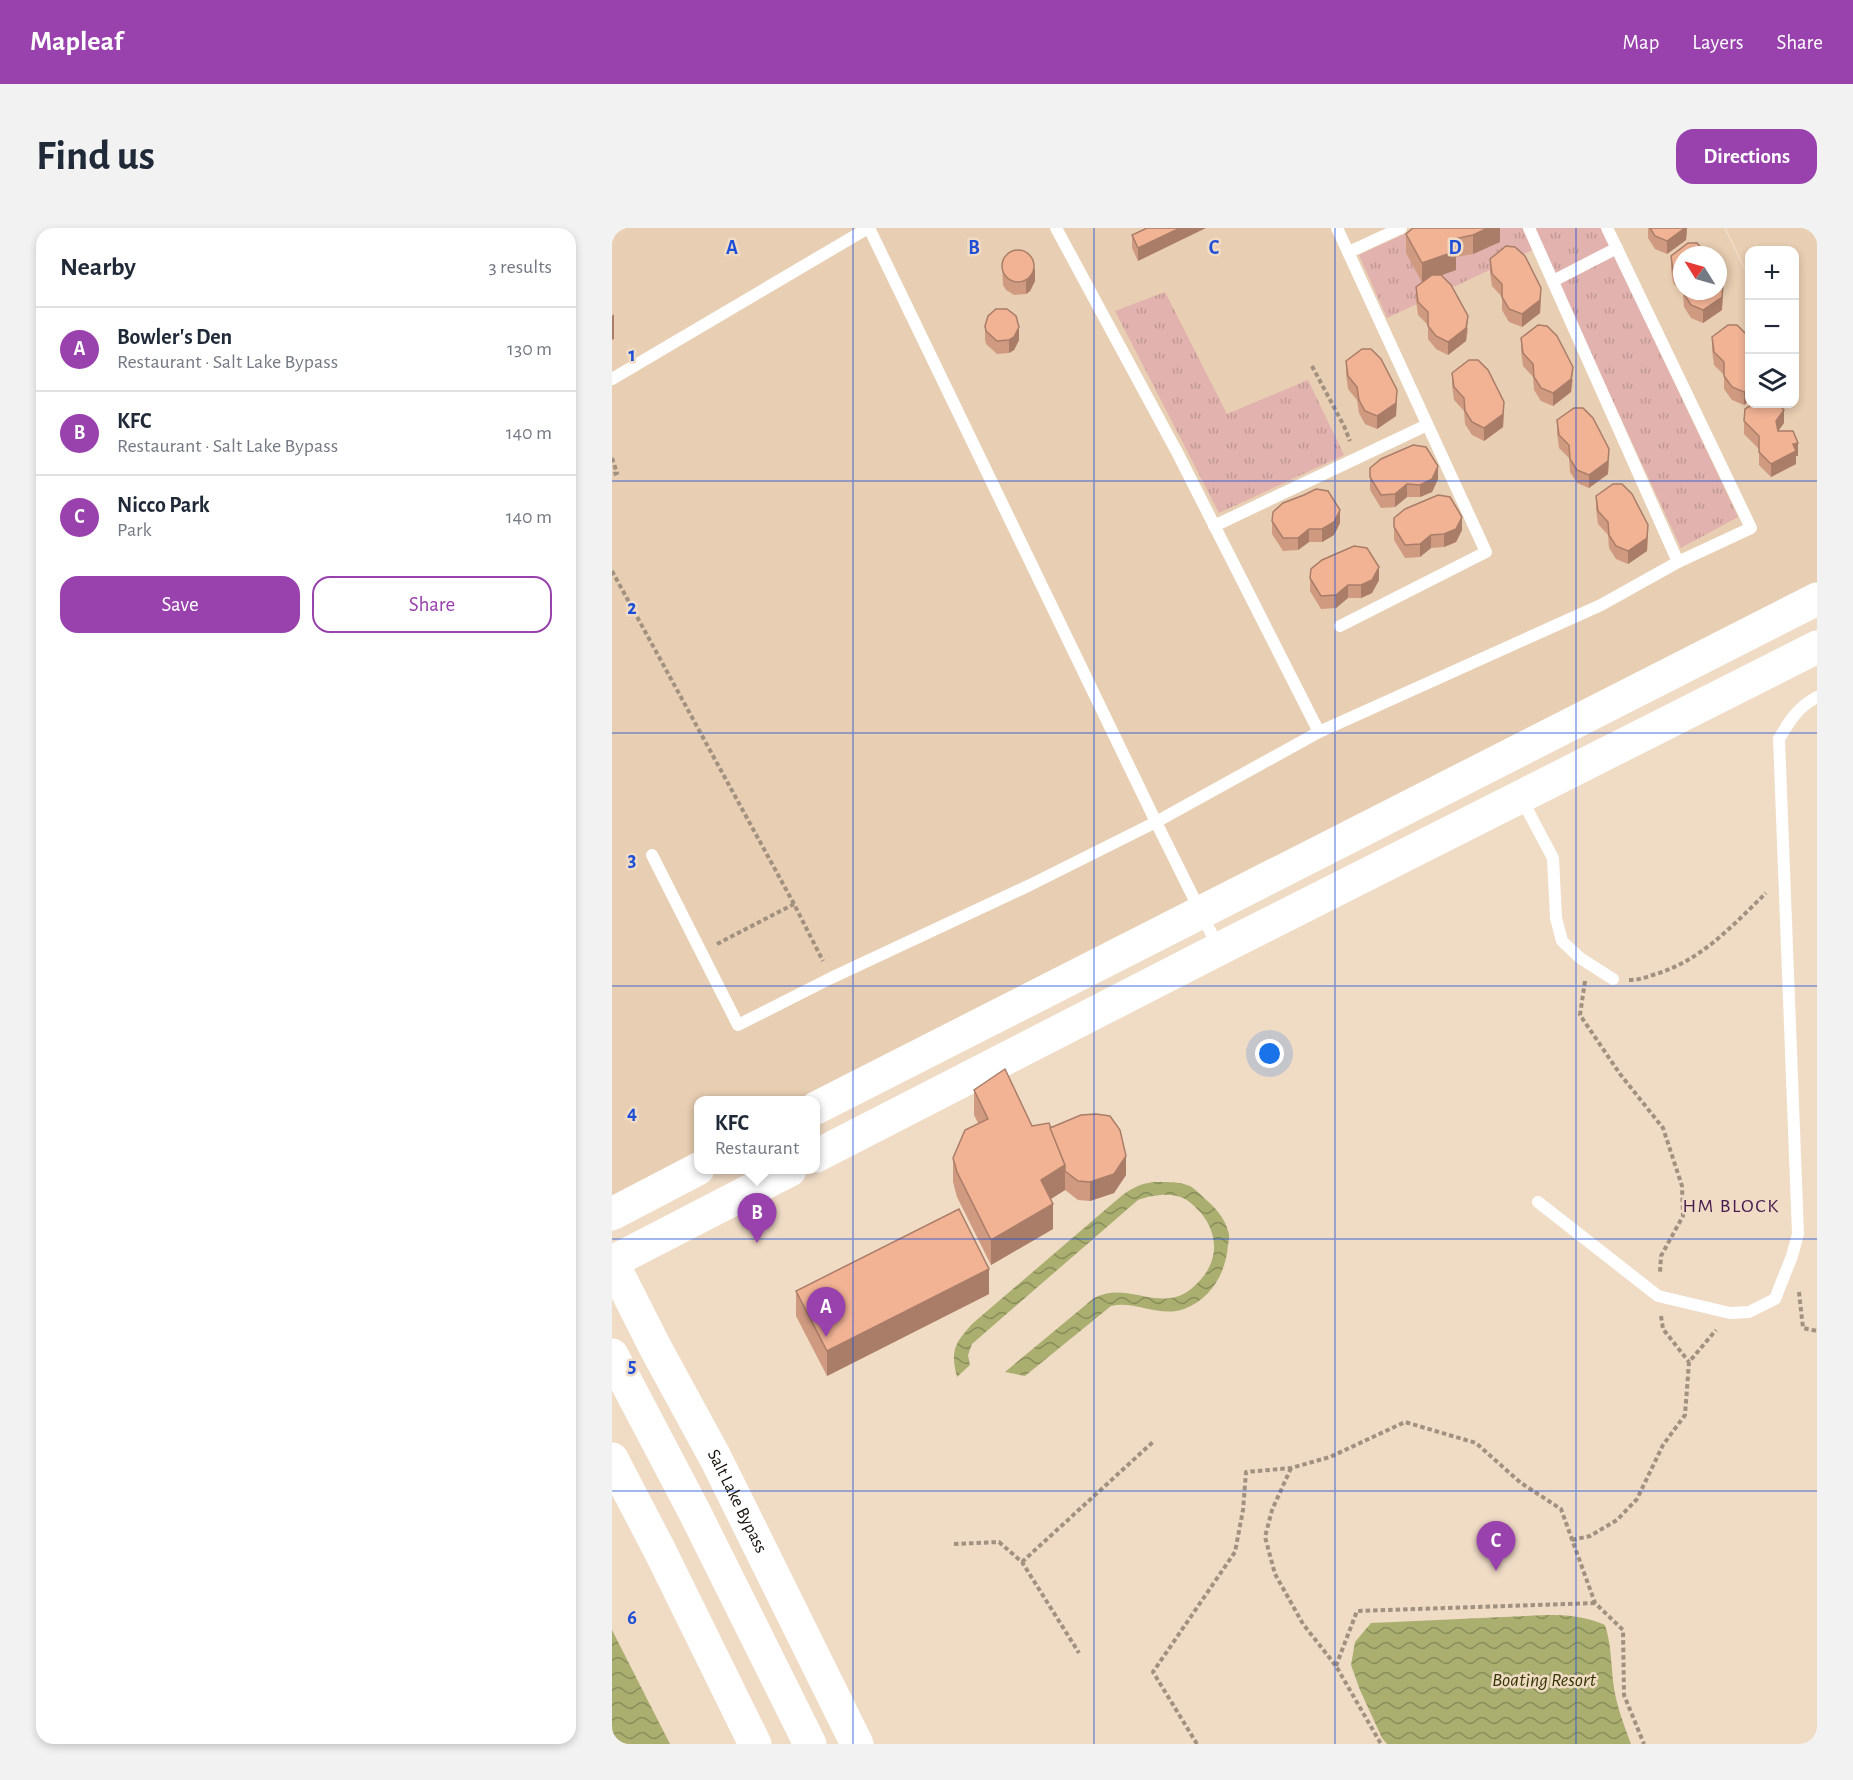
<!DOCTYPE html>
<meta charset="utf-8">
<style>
:root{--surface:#fff;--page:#f2f2f3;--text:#1f2937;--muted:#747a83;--line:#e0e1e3;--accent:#9941ad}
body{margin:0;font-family:"Alegreya Sans",sans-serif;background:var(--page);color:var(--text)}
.controls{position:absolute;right:18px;top:18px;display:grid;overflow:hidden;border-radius:12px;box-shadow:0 3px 9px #0003}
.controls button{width:54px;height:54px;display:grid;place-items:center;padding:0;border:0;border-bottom:2px solid var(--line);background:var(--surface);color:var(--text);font:30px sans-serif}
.compass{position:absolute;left:1061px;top:18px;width:54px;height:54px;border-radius:50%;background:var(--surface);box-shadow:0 3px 9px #0003;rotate:307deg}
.you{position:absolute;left:658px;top:826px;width:21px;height:21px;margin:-15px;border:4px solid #fff;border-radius:50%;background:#1a73e8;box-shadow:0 0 0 9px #1a73e833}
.badge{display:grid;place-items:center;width:39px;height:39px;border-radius:50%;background:var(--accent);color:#fff;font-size:20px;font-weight:700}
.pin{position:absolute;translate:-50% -50px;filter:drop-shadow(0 2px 3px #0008)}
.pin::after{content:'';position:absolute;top:32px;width:21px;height:18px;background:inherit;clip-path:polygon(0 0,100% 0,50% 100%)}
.popup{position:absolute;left:82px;top:868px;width:126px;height:78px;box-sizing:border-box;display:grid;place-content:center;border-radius:12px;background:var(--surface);filter:drop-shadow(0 2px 4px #0005);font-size:20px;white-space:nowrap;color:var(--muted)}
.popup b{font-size:22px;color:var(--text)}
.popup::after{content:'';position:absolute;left:50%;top:100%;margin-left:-12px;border:12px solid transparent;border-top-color:var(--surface)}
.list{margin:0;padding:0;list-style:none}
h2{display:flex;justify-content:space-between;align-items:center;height:78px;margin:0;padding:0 24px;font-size:26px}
h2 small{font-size:20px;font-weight:400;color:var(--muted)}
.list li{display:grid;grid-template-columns:39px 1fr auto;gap:18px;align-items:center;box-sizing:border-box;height:84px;padding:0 24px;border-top:2px solid var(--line)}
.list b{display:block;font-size:22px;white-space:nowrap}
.list p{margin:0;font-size:20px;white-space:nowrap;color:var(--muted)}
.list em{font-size:20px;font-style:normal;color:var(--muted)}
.actions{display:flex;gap:12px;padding:18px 24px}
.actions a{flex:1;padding:14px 0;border:2px solid var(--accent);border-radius:18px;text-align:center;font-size:21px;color:var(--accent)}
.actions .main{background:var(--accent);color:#fff}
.icon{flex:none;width:33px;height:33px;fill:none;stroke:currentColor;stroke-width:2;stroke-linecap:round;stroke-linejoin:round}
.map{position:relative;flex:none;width:1205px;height:1516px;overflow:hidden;border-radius:18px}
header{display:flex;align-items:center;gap:36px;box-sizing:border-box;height:84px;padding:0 30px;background:var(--accent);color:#fff}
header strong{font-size:28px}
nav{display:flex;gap:33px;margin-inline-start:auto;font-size:21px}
.intro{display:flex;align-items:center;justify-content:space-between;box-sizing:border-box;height:144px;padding:0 36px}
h1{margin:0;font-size:42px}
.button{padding:15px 27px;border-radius:18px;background:var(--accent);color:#fff;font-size:21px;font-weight:700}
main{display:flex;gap:36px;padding:0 36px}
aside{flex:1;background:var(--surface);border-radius:18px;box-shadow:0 3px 9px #0003}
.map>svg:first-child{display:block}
</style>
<header>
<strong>Mapleaf</strong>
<nav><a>Map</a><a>Layers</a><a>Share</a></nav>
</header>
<div class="intro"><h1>Find us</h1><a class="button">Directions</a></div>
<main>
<aside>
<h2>Nearby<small>3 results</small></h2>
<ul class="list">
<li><span class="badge">A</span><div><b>Bowler's Den</b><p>Restaurant · Salt Lake Bypass</p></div><em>130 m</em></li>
<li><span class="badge">B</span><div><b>KFC</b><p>Restaurant · Salt Lake Bypass</p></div><em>140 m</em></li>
<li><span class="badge">C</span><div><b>Nicco Park</b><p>Park</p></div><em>140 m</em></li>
</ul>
<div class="actions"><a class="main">Save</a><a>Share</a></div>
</aside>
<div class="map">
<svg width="1205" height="1516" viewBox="0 0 1205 1516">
<defs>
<pattern id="park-tufts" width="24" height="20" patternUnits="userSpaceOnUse" patternTransform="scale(1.5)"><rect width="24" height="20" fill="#e1b2ae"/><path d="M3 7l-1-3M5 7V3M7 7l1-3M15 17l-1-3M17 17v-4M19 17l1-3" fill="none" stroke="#c09894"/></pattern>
<pattern id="water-waves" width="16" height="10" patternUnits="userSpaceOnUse" patternTransform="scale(1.5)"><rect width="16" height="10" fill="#aaaf70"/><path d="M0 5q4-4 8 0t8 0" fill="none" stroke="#898d5a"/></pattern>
</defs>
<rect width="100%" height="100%" fill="#f0dbc5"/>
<path fill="#e8ceb2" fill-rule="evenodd" d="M0 0H1112L1137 51 1138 176H1182V22H1138L1137 48 1114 0H1205V357L533 701 187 872H86V923L0 967ZM1070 27H1106V63H1070Z"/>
<g fill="url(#park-tufts)">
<polygon points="805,0 989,0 1126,289 1069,320 929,18 775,90 747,27"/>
<polygon points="553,64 615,186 696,152 732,227 607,285 503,83"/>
</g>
<g fill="url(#water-waves)">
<path d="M541 954C553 954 567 953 578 958 583 961 588 966 592 970 602 978 613 990 616 1003 618 1007 617 1012 616 1017 614 1045 599 1071 572 1081 547 1090 523 1072 499 1078L413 1148 393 1144 482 1070C516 1052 548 1086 579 1061 605 1040 610 1011 589 985 584 980 578 973 571 970 558 964 539 967 526 972L360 1116 356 1127 358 1137 345 1149C338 1122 343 1115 360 1096L507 970C518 961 527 956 541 954Z"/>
<path d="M934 1387C956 1387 973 1388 993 1397 999 1416 999 1434 1001 1453 1004 1477 1011 1494 1019 1516H775L770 1510 748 1462 739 1437 743 1414 759 1395Z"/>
<polygon points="0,1402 58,1516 0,1516"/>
</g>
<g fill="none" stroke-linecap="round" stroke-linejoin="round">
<g stroke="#a09180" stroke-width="4" stroke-dasharray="4.5 3" stroke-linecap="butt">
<polyline points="700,138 732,198 738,213"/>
<polyline points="0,230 5,245 0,247"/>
<polyline points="0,343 182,676 211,733"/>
<polyline points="105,716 182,676"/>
<path d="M1017 752C1027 752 1035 749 1044 746 1090 732 1121 697 1154 665"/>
<polyline points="973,753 968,787 1008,846 1051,900 1070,958 1071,988 1049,1028 1048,1045"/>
<polyline points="1187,1064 1191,1100 1205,1103"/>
<polyline points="1049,1088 1051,1101 1077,1134"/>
<polyline points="679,1240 660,1282 653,1309 663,1346 691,1396 724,1438 769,1516"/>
<polyline points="960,1312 978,1308 1005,1292 1025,1271 1051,1217 1073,1187 1077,1134 1104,1102"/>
<polyline points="342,1316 387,1314 410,1334 467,1425"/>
<polyline points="410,1334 542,1213"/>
<polyline points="724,1438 745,1383 983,1375"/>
<polyline points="585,1516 541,1444 623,1324 631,1282 634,1244 679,1240 718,1229 793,1194 864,1215 909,1255 949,1281 983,1375 1011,1402 1012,1467 1032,1516"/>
</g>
<g stroke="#fff" stroke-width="12">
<polyline points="257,0 544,594 606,719"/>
<polyline points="725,0 874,324 728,398"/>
<polyline points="917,0 1066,334"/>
<polyline points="737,24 789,0"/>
<polyline points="941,53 1005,20"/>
<polyline points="0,151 256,0"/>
<polyline points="602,298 815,197"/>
<polyline points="707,504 989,377 1066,334 1139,300 995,0"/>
<polyline points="909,570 941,630 944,690 950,713 968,730 1001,751"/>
<polyline points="40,627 126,797 219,750 416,658 544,594 707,504 566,226 444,0"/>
<path d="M926 974 1046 1068 1118 1085 1137 1084 1163 1071 1180 1028 1186 1006 1167 511C1177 493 1187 478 1205 469"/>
</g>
<g stroke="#fff" stroke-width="33">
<polyline points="204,880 1205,371"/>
<polyline points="204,928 607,721 1205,419"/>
<polyline points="0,986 86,941"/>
<polyline points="0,1034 178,942"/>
</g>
<g stroke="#fff" stroke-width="33">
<path id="s1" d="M0 1034 43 1119 104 1231 245 1516"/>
<polyline points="0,1127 82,1283 198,1516"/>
<polyline points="0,1231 48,1323 143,1516"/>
</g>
</g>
<g fill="#d09a80">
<polygon points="535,0 526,33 520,20 520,7"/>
<polygon points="888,0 888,14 861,26 844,29 844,42 830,47 856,101 854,113 836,127 824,121 816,111 816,97 806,87 804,72 804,59 810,54 794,25 794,6"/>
<polygon points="1036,0 1075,0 1074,12 1055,26 1043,21 1036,10"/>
<polygon points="1070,27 1070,63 1106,63 1111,69 1110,82 1091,95 1079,90 1072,79 1071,66 1061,55 1059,41 1059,28"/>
<polygon points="878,31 929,73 928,85 910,99 897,94 890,82 890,69 880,58 878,44"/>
<polygon points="390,34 423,53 418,63 414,66 402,67 394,62 391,57"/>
<polygon points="373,98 407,112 402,122 397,125 385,126 374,116 373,111"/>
<polygon points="1135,107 1132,177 1120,172 1112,161 1112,147 1102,137 1100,122 1100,109"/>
<polygon points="909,110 961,152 959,164 941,178 929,173 922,162 921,149 911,138 909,123"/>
<polygon points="734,133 785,175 784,188 765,201 753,196 747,185 745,172 736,161 734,146"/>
<polygon points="840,145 892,187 891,199 872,213 860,207 853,196 852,183 842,172 840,157"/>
<polygon points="945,192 997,234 996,246 977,260 965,255 958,244 957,230 947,220 945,205"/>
<polygon points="1132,193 1172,195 1166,203 1186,228 1184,228 1184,236 1159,249 1147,237 1147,221 1132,206"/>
<polygon points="758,249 826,251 820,264 808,269 795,269 783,279 769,280 758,262"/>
<polygon points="984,268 1036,310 1035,323 1016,336 1004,331 997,320 996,307 986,296 984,281"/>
<polygon points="660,293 728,295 722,307 710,314 697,314 686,322 671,323 660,306"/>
<polygon points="782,299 850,302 844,314 832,319 819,320 808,329 793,330 782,312"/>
<polygon points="698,350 767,352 760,365 749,370 736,370 724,380 709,381 698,363"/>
<polygon points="362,862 420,898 438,900 514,947 502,965 478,973 466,972 453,962 439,971 441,1001 379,1037 345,969 341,954 341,930 366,895 362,887"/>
<polygon points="184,1063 377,1066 215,1148 184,1088"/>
</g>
<g fill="#a97d68">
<polygon points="568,0 594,0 526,33 526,20"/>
<polygon points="876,0 888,0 888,14 861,26 861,7"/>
<polygon points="1073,0 1075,0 1074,12 1055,26 1055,13"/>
<polygon points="844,23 844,42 810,54 810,35"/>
<polygon points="423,40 423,53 418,63 414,66 414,53"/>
<polygon points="1111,56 1110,82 1091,95 1091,82"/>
<polygon points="929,60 928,85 910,99 910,86"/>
<polygon points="2,86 2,111 0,112 0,88"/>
<polygon points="856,88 854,113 836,127 836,114"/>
<polygon points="407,99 407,112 402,122 397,125 397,112"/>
<polygon points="961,139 959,164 941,178 941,165"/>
<polygon points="1137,160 1137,173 1132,177 1132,164"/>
<polygon points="785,162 784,188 765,201 765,188"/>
<polygon points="892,174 891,199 872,213 872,200"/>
<polygon points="1172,182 1172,195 1164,206 1164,193"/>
<polygon points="1186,215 1186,228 1184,228 1184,236 1159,249 1159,236 1181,216"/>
<polygon points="997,221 996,246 977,260 977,247"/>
<polygon points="826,238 826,251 820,264 808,269 808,257"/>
<polygon points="795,256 795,269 783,279 783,266"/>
<polygon points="728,282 728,295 722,307 710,314 710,301"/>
<polygon points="850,289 850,302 844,314 832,319 832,306"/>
<polygon points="1036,297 1035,323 1016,336 1016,323"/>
<polygon points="697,301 697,314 686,322 686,310"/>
<polygon points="819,307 819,320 808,329 808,316"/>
<polygon points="767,339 767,352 760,365 749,370 749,357"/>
<polygon points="736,357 736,370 724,380 724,367"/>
<polygon points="514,928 514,947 502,965 478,973 478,954"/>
<polygon points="453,937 453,962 429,977 429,952"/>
<polygon points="441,976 441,1001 379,1037 379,1012"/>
<polygon points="377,1041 377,1066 215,1148 215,1123"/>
</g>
<g fill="#f2b395" stroke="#a97d68" stroke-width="1.5">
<polygon points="535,0 568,0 526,20 520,7"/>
<polygon points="801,0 876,0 861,7 842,11 844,23 810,35 794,6"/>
<polygon points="1038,0 1073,0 1055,13 1043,8"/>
<polygon points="1076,15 1085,15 1096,27 1070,27 1070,52 1061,42 1059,28"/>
<polygon points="894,18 903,19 913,28 929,60 928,72 910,86 897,81 890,69 890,56 880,46 878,31"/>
<circle cx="406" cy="38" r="16"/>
<polygon points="820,47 829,47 839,57 856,88 854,100 836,114 824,108 816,98 816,84 806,74 804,59"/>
<polygon points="1106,47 1111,56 1110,69 1091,82 1079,77 1072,66 1072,63 1106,63"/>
<polygon points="384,81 395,81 404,88 407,99 402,109 397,112 385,113 374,103 373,98 376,88"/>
<polygon points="926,97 935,98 945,108 961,139 959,151 941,165 929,160 922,149 921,136 911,125 909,110"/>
<polygon points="1116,97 1125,97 1135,107 1137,111 1137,160 1132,164 1120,159 1112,148 1112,134 1102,124 1100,109"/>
<polygon points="750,121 759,121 769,131 785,162 784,175 765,188 753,183 747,172 745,159 736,148 734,133"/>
<polygon points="857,132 866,132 876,142 892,174 891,186 872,200 860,194 853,183 852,170 842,159 840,145"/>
<polygon points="1141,176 1166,176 1172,182 1164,193 1166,203 1181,203 1186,215 1181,216 1184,223 1159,236 1147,224 1147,208 1132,193 1133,181"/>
<polygon points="962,180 971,180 981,190 997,221 996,233 977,247 965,242 958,231 957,217 947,207 945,192"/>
<polygon points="801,217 814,219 826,238 820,251 808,257 795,256 783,266 769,267 758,249 758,240 769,231"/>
<polygon points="1001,256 1010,256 1020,266 1036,297 1035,310 1016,323 1004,318 997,307 996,294 986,283 984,268"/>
<polygon points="704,261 716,263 728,282 722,294 710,301 697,301 686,310 671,310 660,293 661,284 671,275 692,267"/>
<polygon points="826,267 838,269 850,289 844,301 832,306 819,307 808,316 793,317 782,299 782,290 793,281"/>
<polygon points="742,318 755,320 767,339 760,352 749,357 736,357 724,367 709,368 698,350 699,341 710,332"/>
<polygon points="393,841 420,898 437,895 453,937 429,952 441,976 379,1012 345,944 341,930 353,902 376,891 362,862"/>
<polygon points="484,886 498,888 508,902 514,928 502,946 478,954 466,953 453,943 453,937 438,900 469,887"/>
<polygon points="347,981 377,1041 215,1123 184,1063"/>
</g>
<path fill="none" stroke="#1d4ed8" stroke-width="1.5" stroke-opacity="0.55" d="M241 0V1516M482 0V1516M723 0V1516M964 0V1516M0 253H1205M0 505H1205M0 758H1205M0 1011H1205M0 1263H1205"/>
<g text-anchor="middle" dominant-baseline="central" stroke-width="5" stroke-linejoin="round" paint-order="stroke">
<g font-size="18" fill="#171009" stroke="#f0dbc5">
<text stroke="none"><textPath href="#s1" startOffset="270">Salt Lake Bypass</textPath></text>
</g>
<g font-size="20" letter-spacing="1.5" fill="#481e52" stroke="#f0dbc5">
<text x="1119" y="978">HM BLOCK</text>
</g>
<g font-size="20" font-style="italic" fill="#363805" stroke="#f0dbc5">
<text x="932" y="1452">Boating Resort</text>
</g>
</g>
<g font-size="20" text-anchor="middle" font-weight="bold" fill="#1d4ed8" stroke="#f0dbc5" stroke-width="5" stroke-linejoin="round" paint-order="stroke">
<text x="120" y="26">A</text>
<text x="362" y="26">B</text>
<text x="602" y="26">C</text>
<text x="843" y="26">D</text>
<text x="20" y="133">1</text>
<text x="20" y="386">2</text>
<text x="20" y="638">3</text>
<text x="20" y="891">4</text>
<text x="20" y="1144">5</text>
<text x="20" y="1396">6</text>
</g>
</svg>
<div class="controls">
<button>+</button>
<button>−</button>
<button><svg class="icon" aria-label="layers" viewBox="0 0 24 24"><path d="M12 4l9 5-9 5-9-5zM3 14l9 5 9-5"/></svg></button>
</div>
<svg class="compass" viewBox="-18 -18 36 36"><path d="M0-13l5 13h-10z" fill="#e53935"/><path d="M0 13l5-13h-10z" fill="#747a83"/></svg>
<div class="you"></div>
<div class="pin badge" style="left:214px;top:1109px">A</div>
<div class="pin badge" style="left:145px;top:1015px">B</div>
<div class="popup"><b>KFC</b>Restaurant</div>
<div class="pin badge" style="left:884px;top:1343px">C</div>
</div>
</main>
